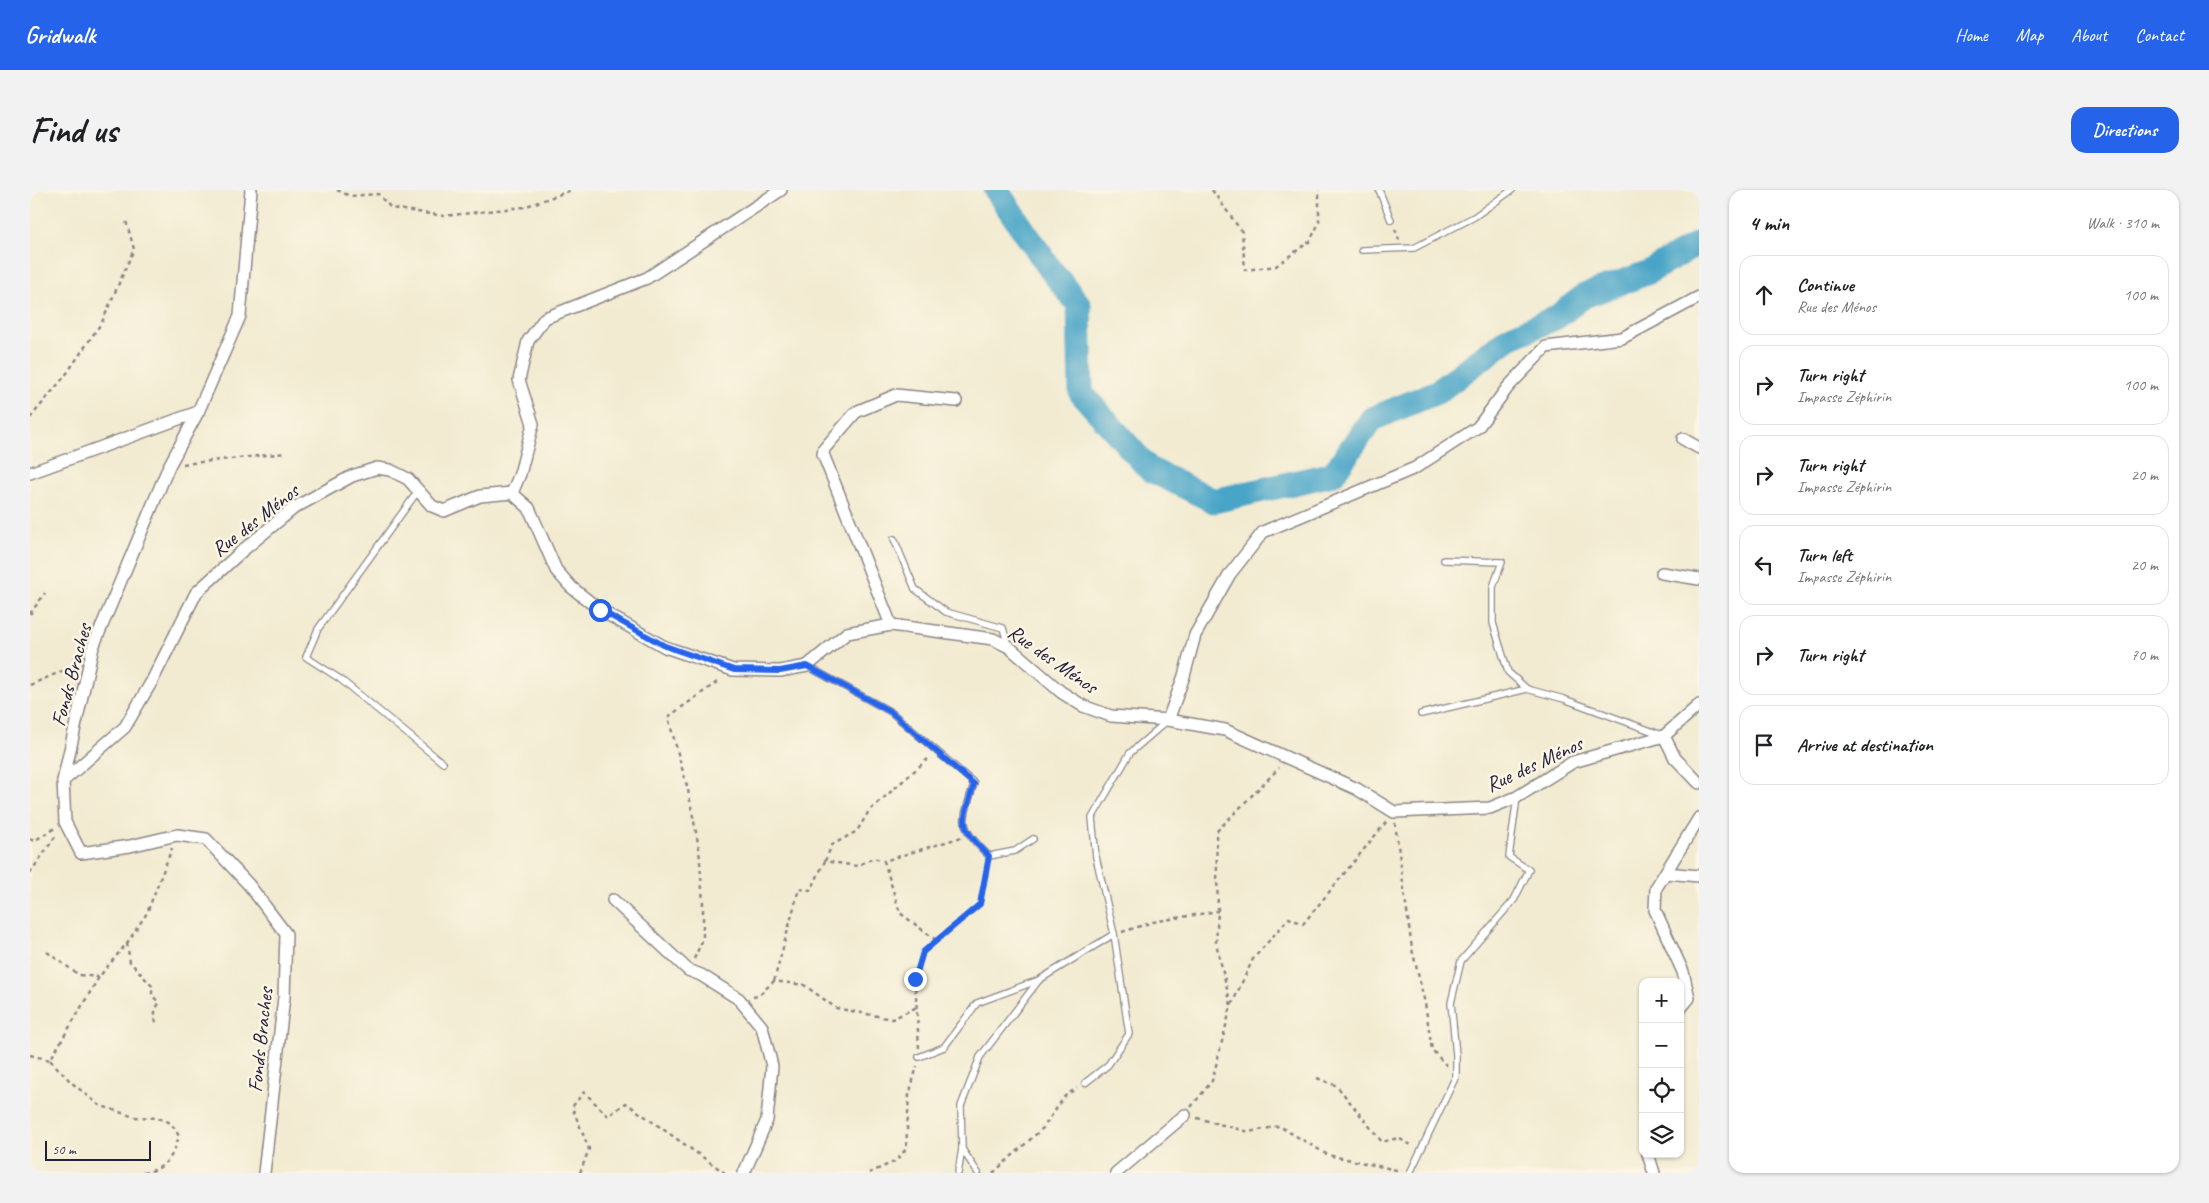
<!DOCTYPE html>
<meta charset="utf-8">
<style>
:root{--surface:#fff;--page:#f2f2f2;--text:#202124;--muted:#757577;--line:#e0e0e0;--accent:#2563eb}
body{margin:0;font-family:Caveat,sans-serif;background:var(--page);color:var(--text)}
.controls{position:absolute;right:15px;bottom:15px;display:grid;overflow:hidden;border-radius:10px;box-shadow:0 1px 4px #0004}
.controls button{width:45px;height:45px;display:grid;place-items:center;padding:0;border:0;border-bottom:1px solid var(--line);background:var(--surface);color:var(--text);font:25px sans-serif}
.scale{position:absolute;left:15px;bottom:12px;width:106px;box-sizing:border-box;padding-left:5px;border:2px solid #22223b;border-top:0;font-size:14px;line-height:18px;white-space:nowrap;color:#22223b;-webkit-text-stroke:4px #fcf5e5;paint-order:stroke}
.stop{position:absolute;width:15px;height:15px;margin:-11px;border:4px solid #2563eb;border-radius:50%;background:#fff}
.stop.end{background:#2563eb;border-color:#fff;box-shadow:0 1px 5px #0008}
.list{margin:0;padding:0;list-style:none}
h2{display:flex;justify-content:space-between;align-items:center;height:65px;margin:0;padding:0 20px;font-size:21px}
h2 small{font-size:16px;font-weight:400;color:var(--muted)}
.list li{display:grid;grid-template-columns:32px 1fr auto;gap:15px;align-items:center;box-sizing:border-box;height:80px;margin:0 10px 10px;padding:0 10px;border:1px solid var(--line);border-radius:15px}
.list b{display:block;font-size:19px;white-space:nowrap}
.list p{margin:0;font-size:16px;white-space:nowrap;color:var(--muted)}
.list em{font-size:16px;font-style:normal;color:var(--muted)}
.icon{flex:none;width:28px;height:28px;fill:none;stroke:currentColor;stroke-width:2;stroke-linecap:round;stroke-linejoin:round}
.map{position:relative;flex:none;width:1669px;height:983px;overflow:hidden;border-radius:15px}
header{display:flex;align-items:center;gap:30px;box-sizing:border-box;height:70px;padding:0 25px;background:var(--accent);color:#fff}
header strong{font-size:24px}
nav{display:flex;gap:28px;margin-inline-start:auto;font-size:18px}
.intro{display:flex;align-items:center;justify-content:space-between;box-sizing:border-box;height:120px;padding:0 30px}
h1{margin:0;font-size:35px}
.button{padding:12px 22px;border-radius:15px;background:var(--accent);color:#fff;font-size:18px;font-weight:700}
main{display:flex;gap:30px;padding:0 30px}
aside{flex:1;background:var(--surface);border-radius:15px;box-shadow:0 1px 4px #0004}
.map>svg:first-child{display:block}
</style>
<header>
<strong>Gridwalk</strong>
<nav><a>Home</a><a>Map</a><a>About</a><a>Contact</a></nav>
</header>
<div class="intro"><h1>Find us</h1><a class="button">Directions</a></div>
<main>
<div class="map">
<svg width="1669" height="983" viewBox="0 0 1669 983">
<rect width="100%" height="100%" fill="#fcf5e5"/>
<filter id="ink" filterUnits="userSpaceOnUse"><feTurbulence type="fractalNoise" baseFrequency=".02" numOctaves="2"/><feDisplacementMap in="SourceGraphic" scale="10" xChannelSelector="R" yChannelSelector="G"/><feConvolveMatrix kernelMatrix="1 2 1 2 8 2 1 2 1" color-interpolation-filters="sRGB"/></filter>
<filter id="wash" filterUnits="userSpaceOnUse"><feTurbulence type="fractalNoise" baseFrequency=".0096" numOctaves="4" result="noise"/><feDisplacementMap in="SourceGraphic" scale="20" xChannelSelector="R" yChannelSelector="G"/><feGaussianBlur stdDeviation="1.12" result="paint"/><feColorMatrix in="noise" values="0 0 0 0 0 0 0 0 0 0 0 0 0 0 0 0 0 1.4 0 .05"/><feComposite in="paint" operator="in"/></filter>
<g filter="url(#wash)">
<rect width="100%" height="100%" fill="#f2ebd1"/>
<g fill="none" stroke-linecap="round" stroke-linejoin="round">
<polyline stroke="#4aa5c8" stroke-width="25" points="966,0 1021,80 1049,115 1051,203 1119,279 1184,311 1303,284 1342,229 1407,202 1479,148 1527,127 1554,106 1617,83 1669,53"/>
</g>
</g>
<g filter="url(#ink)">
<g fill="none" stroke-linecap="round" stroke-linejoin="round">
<g stroke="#8a8686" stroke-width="8">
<g id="lane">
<polyline points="1349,0 1361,30"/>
<polyline points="1332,60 1384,58 1444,27 1482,0"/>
<polyline points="388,301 288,439 276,467 310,489 413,573"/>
<polyline points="864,349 885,399 916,422 973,438 978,455"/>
<polyline points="1414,370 1472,372 1463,397 1463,433 1478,482 1497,499 1534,509 1632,545"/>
<path d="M777 476 861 522 944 593C932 635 927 634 959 666L985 661 1003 649"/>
<polyline points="1391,524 1497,499"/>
<polyline points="889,867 914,857 947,813 1009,790"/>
<polyline points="1055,893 1078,875 1099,844 1084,744 1066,667 1062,628 1100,563 1137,531"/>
<polyline points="932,959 948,983"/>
<polyline points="928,983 932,959 931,916 950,867 1009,790 1084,744"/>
<polyline points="1380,983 1426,886 1426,865 1421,813 1431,771 1484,710 1499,680 1479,667 1487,607"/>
</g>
</g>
<g stroke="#8a8686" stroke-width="14">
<g id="street">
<polyline points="221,0 210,126 168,222 139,276 63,457 33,591 35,632 51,663 100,656 147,645 176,649 219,695 256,744 254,807 234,983"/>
<polyline points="1653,249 1669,258"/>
<polyline points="0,283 168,222"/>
<polyline points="482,303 490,284 503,234 489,190 498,151 515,128 617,88 751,0"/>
<polyline points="1632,383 1669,389"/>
<polyline points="861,435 793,264 794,259 826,222 866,205 926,211"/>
<polyline points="1138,530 1154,486 1165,445 1200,384 1233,342 1385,278 1448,237 1478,197 1516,157 1592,148 1669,107"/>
<polyline points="1634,546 1645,568 1669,593"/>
<polyline points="1634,546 1669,515"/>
<polyline points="33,591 95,537 122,491 166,403 212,361 264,318 322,286 347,278 360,280 378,289 402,316 414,321 450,306 482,303 499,318 526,380 541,397 570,420 635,457 703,480 750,481 777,476 817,443 861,435 963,449 979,457 1031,502 1053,516 1081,526 1138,530 1195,540 1327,599 1364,622 1460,618 1487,607 1543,572 1634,546"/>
<polyline points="1636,683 1669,686"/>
<polyline points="583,710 658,780 671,785 709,809 732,837 742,876 737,930 714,983"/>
<polyline points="1650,819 1659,808 1653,782 1625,720 1626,698 1669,628"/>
<polyline points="1618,964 1624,983"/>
<polyline points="1086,983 1155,925"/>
</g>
</g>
<g stroke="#8a8686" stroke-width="2.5" stroke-dasharray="4 4" stroke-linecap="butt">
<polyline points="307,0 320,6 348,4 361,18 414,26 494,17 542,0"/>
<polyline points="1182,0 1212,42 1215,80 1246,76 1280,51 1289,33 1289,0"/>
<polyline points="1365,39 1369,50"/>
<polyline points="0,228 35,186 72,132 104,59 96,31"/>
<polyline points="153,274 256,263"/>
<polyline points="0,424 15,403"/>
<polyline points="0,495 46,475"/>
<polyline points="1365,633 1382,759 1395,813 1402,860 1417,876"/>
<polyline points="0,649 4,651 25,638"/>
<polyline points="795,671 802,655 827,641 839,621 900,567"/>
<polyline points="0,683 27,644"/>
<polyline points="1092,742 1123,732 1188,721"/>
<polyline points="906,750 870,723 854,671 932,647"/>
<path d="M97 753 100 772 122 796V805L129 813C124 822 123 827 128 836"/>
<polyline points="17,762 49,785 69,787"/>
<polyline points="664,769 673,749 673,713 669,658 658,600 638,527 690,490"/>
<polyline points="744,791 769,699 781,700 795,671 827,676 843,668 854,671"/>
<polyline points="723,807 728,806 744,791 774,795 806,818 862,829 887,817"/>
<polyline points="1201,815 1186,753 1188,721 1186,642 1249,578"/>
<polyline points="889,858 885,789 893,761 950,714 957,675"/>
<polyline points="0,865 20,870"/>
<polyline points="1287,888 1307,896 1352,952 1368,948 1383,956"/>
<polyline points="1161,917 1182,891 1201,816 1223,769 1259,728 1273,734 1357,631"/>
<polyline points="1167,928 1219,942 1249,936 1298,965 1371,981"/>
<path d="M113 983C136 979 143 967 149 946L141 933 128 928 104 927 69 915 42 893 20 870 69 787 97 753 117 723 142 658"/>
<polyline points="550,983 559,959 542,917 554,902 578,926 596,913 695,983"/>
<polyline points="839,983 866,971 876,959 879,905 887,876"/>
<polyline points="963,983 1013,938 1035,906 1047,898"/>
</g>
<use href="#lane" stroke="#fff" stroke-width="5.5"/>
<use href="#street" stroke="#fff" stroke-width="11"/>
</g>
</g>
<g fill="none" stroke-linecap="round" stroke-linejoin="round" filter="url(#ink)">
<path stroke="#2563eb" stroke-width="6" d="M570 420 635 456 704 480 750 481 777 476 861 522 944 594C932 635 927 634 959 666L950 714 893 762 885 789"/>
</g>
<g text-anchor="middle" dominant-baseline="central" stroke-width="5" stroke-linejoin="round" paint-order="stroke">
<g font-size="21" fill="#22223b" stroke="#fcf5e5">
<text transform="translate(225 330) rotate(-38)">Rue des Ménos</text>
<text transform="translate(1023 469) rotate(35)">Rue des Ménos</text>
<text transform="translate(41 485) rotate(-75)">Fonds Braches</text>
<text transform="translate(1504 574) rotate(-25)">Rue des Ménos</text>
<text transform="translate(230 850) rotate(-84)">Fonds Braches</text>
</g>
</g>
</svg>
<div class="controls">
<button>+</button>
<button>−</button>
<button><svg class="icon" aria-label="locate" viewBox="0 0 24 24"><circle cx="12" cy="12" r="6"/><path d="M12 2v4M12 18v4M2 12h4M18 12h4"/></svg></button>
<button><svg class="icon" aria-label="layers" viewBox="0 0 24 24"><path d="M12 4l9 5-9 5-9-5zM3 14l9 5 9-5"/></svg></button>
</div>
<div class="scale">50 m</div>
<div class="stop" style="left:570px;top:420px"></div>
<div class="stop end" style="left:885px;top:789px"></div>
</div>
<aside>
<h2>4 min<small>Walk · 310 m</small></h2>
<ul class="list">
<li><svg class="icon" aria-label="ahead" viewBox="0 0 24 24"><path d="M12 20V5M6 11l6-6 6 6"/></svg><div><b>Continue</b><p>Rue des Ménos</p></div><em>100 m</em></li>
<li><svg class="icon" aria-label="right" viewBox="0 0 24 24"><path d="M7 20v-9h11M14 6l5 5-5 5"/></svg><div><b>Turn right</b><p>Impasse Zéphirin</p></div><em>100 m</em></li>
<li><svg class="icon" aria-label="right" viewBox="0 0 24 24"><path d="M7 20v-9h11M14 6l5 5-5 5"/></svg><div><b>Turn right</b><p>Impasse Zéphirin</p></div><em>20 m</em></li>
<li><svg class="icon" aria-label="left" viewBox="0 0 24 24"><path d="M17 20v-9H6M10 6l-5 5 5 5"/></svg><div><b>Turn left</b><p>Impasse Zéphirin</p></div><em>20 m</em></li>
<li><svg class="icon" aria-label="right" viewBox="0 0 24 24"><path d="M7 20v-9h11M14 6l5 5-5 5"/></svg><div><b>Turn right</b></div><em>70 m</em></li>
<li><svg class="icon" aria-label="arrive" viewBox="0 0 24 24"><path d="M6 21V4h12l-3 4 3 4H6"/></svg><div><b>Arrive at destination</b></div></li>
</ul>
</aside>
</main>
